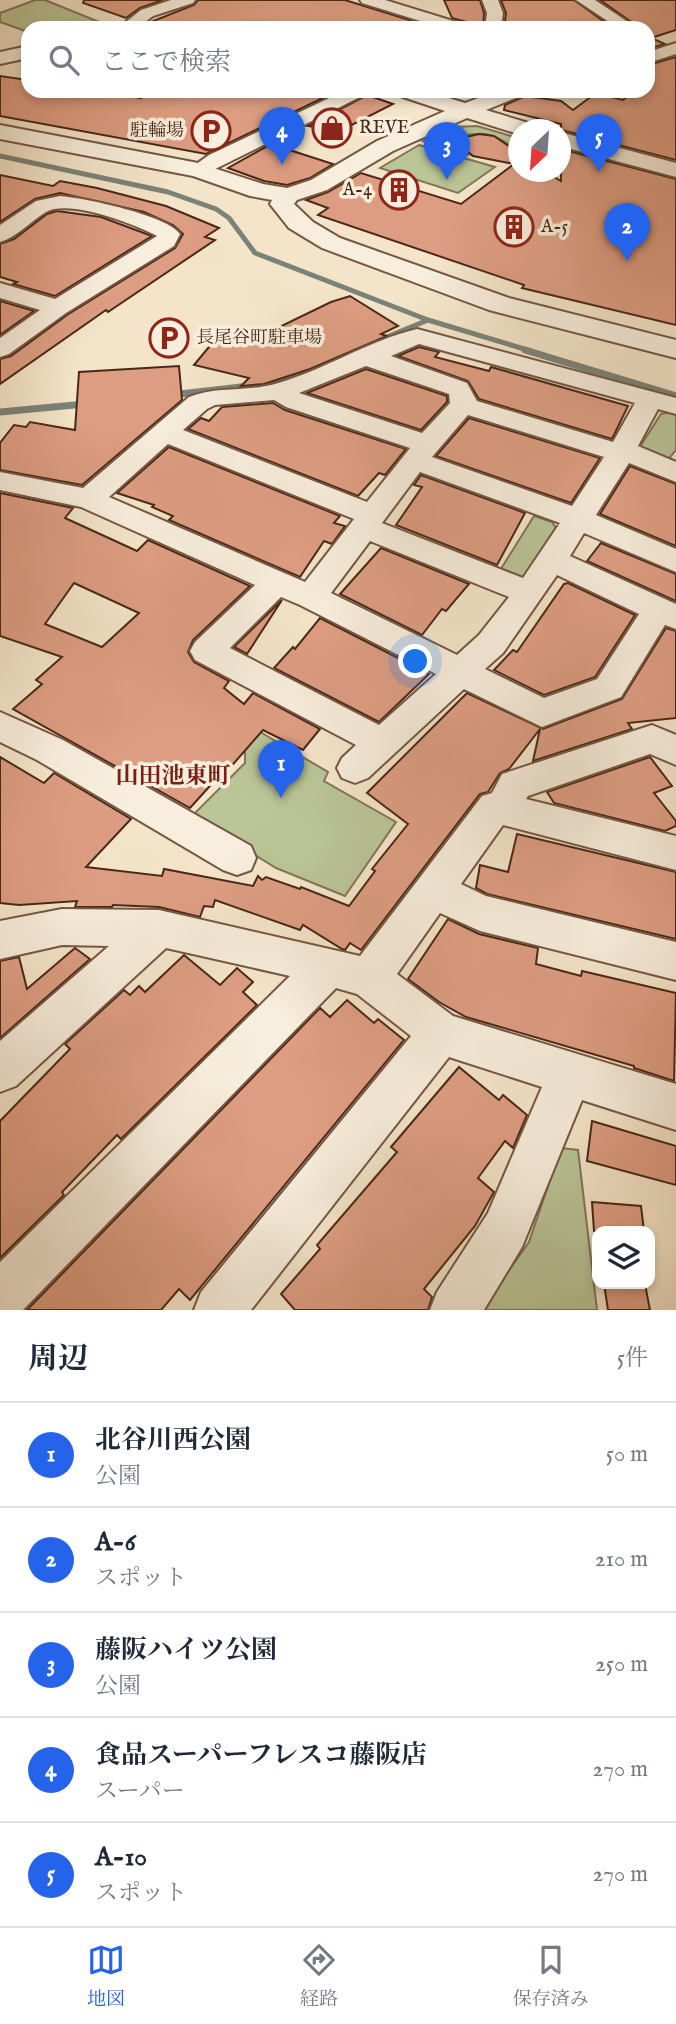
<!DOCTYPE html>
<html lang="ja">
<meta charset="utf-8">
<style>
:root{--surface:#fff;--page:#f6f6f7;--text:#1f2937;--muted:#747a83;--line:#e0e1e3;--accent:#2563eb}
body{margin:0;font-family:"IM FELL English","Noto Serif JP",serif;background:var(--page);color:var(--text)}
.controls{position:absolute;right:21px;bottom:21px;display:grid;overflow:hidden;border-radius:14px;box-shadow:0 4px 10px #0003}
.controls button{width:63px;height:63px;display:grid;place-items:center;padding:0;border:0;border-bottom:2px solid var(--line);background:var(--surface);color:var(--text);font:35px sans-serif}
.compass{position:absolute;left:508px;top:119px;width:63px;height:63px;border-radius:50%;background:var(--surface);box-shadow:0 4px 10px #0003;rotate:205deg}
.you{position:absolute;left:416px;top:662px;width:24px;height:24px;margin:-18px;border:5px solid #fff;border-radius:50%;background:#1a73e8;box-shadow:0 0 0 10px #1a73e833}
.badge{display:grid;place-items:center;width:46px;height:46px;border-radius:50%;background:var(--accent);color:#fff;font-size:23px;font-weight:700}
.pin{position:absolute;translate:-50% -58px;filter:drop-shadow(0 2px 4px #0008)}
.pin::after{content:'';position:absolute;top:37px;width:24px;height:21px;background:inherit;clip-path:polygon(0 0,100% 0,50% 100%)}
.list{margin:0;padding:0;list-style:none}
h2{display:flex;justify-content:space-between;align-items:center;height:91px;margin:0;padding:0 28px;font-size:30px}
h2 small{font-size:23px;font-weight:400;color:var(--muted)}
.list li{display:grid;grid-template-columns:46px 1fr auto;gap:21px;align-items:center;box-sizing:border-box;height:105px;padding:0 28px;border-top:2px solid var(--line)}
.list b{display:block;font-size:26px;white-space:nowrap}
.list p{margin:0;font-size:23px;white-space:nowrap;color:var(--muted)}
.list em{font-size:23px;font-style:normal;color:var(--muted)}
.icon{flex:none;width:38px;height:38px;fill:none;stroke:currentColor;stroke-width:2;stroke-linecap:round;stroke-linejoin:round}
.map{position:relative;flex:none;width:676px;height:1310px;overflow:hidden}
.search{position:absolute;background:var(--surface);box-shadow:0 4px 10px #0003;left:21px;right:21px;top:21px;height:77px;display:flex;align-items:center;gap:18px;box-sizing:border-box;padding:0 24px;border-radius:21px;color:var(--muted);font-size:26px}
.sheet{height:616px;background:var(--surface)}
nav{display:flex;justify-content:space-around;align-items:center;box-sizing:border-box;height:98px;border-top:2px solid var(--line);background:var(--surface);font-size:19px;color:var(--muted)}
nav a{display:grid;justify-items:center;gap:4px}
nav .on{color:var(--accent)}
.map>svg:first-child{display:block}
</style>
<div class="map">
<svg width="676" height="1310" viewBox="0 0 676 1310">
<rect width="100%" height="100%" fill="#f4e5ca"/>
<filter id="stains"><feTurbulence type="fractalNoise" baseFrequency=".00286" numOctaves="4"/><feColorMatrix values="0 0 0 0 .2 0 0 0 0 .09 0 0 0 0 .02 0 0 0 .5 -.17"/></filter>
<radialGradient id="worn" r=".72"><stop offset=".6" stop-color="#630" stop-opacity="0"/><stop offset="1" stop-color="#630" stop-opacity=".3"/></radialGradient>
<g fill="#bac598" stroke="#827657" stroke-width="2">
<polygon points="35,0 45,0 114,28 28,28 28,32 0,22 0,13"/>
<path d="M477 126 518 138V155L511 158 517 150C490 130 482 131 450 139L469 155 423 141 453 127Z"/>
<polygon points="419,145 495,167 458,193 380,168"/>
<polygon points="670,412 676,414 676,450 667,461 638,450 661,414"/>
<polygon points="534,516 552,522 560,534 533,575 513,578 499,572"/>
<polygon points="257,730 328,772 324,781 396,822 345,896 276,868 192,816 245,763 245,750"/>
<polygon points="561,1148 578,1150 597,1310 481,1310 529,1242"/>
</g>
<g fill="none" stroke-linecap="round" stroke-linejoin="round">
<g stroke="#7b8378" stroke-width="5">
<polyline points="0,156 168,192 216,209 229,218 255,253 428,320 531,351"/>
<polyline points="353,351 428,320"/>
</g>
<g stroke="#7b8378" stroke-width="7">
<polyline points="525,350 676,396"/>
<polyline points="171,395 277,383 357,350"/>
<polyline points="0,412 85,404"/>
</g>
</g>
<g fill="#dd9d82" stroke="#4a2816" stroke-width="2" fill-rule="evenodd">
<polygon points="84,0 163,0 140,8 126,18 83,3"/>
<polygon points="198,0 345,0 419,23 418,28 183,28 148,23 194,5"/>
<polygon points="444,0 480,0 484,13 483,28 471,28 467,22 452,18"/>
<polygon points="501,0 574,0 613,28 504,28 506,13"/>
<polygon points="600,0 676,0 676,30 651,38 665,44 648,49 648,28 640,28"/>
<polygon points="676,57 676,160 561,130 561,124 504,110 505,105 525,96 561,101 573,110 596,93 623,100 634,91 648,91 648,65"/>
<polygon points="0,76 28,80 28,91 95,91 141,98 142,91 282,91 323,98 277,120 265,117 262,127 206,154 0,116"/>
<polygon points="367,95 393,104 340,131 308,126"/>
<polygon points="479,134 494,136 519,153 519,172 546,172 561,181 561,149 676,179 676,325 522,288 524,285 318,215 328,208 306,200 328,192 361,173 461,204 514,164 473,156 453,140"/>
<polygon points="271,144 305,155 333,164 310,178 287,185 264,181 228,168"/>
<polygon points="0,175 53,186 60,181 97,188 166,206 219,228 205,237 215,240 108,312 106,310 0,384 0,359 11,356 67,315 175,248 183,234 173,225 144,212 60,193 35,199 0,222"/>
<polygon points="57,211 101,217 152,236 55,296 13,284 17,282 0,277 0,244 14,239 47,214"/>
<polygon points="350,296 398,326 381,334 387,336 310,369 264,384 241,386 249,378 194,365 223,330 227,328 261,336 331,302"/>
<polygon points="0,301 34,311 0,335"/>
<polygon points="419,347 439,352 435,357 489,371 491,367 628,406 612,439 479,399 468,381 398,356"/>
<polygon points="179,366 182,400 82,485 0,470 0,443 14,425 26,427 30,422 75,430 79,372"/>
<polygon points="366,369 447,396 447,402 421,430 307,393"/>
<polygon points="273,403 285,410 406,449 385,475 379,473 358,496 188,429 201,418 209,421 222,407"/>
<polygon points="469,418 600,458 571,503 436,456"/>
<polygon points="169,447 340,516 334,523 345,526 332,544 324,541 300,577 169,520 173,516 152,507 154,505 117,493"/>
<polygon points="630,466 676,484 676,546 600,514"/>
<polygon points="421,475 525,513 497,565 396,525 422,487 414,485"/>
<path d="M0 493 73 508 65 518 137 551 148 540 250 586 193 640 188 652 194 662 229 681 224 688 244 704 253 693 320 729 303 750 263 730 221 778 218 777 190 808 13 709 42 684 36 680 62 657 0 636ZM74 583 139 613 102 647 45 624Z"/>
<polygon points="601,543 676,574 676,601 587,561"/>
<polygon points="381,548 469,584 446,611 442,609 422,635 340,594"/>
<polygon points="568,583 635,615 595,677 544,695 494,670 513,650 517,652 564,584"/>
<polygon points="282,600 247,654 234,647"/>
<polygon points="320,618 402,660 429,674 379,722 274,668 293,647 295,649"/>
<polygon points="666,628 676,631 676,718 628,723 632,729 533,761 540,729 509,769 500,773 488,792 480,794 361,950 350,943 345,950 342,949 303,925 300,930 215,900 213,907 204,906 200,917 159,907 113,905 112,907 75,907 77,901 19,905 0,903 0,757 44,783 54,773 131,819 86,867 162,876 164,869 253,886 258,876 262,880 266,877 300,889 301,887 349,906 375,871 372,869 408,824 367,793 467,693 543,729 622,699"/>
<polygon points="650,757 672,786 654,793 676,821 676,826 665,831 554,803 547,792"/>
<polygon points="517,834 676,872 676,939 487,894 476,888 480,865 508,872"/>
<polygon points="448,919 479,934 538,948 536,964 581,976 582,971 676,993 674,1081 634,1068 634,1066 466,1017 439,1002 408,979"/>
<polygon points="75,948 90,959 0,1038 0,961 19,957 27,989"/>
<polygon points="184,955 220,985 237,968 253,982 243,992 257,1005 121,1139 117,1135 62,1192 64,1195 0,1258 0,1121 70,1049 65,1044 124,990 130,995 139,986 145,992"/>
<polygon points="347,1000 374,1023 378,1019 404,1040 190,1300 179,1289 161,1310 27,1310 320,1008 330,1017"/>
<polygon points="459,1067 499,1100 503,1095 527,1115 513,1148 505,1141 478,1178 494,1192 475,1226 424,1289 432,1297 428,1310 295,1310 281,1294 320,1249 317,1245 397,1152 391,1147"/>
<polygon points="592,1121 676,1146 676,1185 587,1161"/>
<polygon points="592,1202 641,1206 644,1231 594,1231"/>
<polygon points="604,1284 645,1284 650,1310 608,1310"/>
</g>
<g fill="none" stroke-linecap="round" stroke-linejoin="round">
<g stroke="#745743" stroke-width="4">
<g id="minor">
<polygon points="171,0 195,0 193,3 153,16 137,28 118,28 141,10"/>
<polygon points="360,0 385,0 466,25 468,28 443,28 362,3"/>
<polygon points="482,0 498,0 503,13 501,28 485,28 487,13"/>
<polygon points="576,0 595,0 637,28 618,28"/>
<polygon points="676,43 676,54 648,63 648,52"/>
<polygon points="344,91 367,91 364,95 205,174 191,174 188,170 209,155"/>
<path d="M60 196C84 198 167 215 180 234L174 246 66 313 9 354 0 357V338L40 310 0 298V283L55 299 157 236C134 224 70 199 46 212 31 221 17 237 0 242V225L36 201Z"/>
<path d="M417 329 676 398V414L658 409 638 446 676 462V482L629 463 596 515 676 549V572L584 533 570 556 676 604V629L665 625 621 697 542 727 464 689 368 778 355 783 342 778 337 768 342 758 356 745 195 660 190 651 195 642 255 585 81 507 0 490V472L83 488 189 397C217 386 246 392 275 384 325 370 367 341 417 329ZM419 344 635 403 613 442 477 401 467 383 391 356ZM366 366 449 394 450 403 422 433 299 393ZM274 400 286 407 410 448 367 502 183 430 207 409 215 405ZM468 415 604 457 572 506 432 457ZM168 444 354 519 305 582 109 497ZM420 472 560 523 523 578 382 523ZM370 541 509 597 479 635 457 655 331 593ZM557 575 639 614 597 679 544 698 485 669 503 653ZM281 597 300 605 436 674 379 725 230 648Z"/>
<polygon points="0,712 63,740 251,846 256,858 251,870 237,875 223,870 37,760 0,742"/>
<polygon points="652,725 676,735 676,765 650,754 528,796 526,799 676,836 676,870 503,825 461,884 486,896 676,942 676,980 480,931 440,913 397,974 453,1016 676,1084 676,1130 582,1100 522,1247 484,1310 430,1310 437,1292 488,1213 542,1087 449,1057 251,1310 194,1310 201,1292 411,1036 357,994 336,988 23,1310 0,1310 0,1262 290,976 166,948 16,1086 0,1092 0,1041 109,946 62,945 0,959 0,921 62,909 159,910 360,956 482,796 492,793 502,774"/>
</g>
</g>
<g stroke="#745743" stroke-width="4">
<g id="tertiary">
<polygon points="28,46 28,58 0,64 0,52"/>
<polygon points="394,91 426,91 465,103 497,91 526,91 523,95 486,110 535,125 538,130 518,130 518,134 467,118 393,151 327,190 297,200 294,204 313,222 340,238 509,298 676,340 676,358 489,310 322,248 289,228 270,204 272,200 250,196 193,176 0,139 0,125 198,163 263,184 287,188 311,180 377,141 445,111 397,95"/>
<polygon points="560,132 676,163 676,177 560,146"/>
</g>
</g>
<use href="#minor" fill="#f8eedd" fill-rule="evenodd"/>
<use href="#tertiary" fill="#f8eedd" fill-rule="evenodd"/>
</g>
<defs>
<g id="shop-ring" transform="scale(2.0125)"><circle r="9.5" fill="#f8eedd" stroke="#8f2418" stroke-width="1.5"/><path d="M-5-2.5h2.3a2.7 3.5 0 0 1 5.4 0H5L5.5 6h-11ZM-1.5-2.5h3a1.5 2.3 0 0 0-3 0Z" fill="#8f2418"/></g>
<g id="parking-ring" transform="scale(2.0125)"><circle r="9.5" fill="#f8eedd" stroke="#8f2418" stroke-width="1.5"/><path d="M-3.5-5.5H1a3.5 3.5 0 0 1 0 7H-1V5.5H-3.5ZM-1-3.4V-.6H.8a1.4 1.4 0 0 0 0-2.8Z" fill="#8f2418"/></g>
<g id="building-ring" transform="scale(2.0125)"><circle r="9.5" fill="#f8eedd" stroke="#8f2418" stroke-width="1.5"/><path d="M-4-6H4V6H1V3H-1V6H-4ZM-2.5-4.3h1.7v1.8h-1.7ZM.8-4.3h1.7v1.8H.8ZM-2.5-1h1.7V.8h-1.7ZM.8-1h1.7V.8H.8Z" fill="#8f2418"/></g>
</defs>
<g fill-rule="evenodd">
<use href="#shop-ring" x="332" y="128"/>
<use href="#parking-ring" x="211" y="131"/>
<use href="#building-ring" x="399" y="190"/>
<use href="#building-ring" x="514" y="227"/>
<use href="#parking-ring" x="169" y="338"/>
</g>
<g text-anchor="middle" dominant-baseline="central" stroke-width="7" stroke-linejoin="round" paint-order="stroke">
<g font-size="18" fill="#4a2816" stroke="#f8eedd" text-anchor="start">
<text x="359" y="128">REVE</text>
<text x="184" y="131" text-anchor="end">駐輪場</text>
<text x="372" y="190" text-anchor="end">A-4</text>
<text x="541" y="227">A-5</text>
<text x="196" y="338">長尾谷町駐車場</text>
</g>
<g font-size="23" font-weight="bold" fill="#7a1f14" stroke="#f8eedd">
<text x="173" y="776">山田池東町</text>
</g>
</g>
<rect width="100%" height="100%" filter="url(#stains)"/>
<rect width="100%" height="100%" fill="url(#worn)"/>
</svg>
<div class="controls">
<button><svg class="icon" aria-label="layers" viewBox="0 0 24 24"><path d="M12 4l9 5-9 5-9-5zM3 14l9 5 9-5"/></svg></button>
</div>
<svg class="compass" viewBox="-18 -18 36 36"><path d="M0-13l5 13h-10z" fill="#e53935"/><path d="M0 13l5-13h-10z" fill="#747a83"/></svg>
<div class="you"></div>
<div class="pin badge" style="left:281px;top:798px">1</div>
<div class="pin badge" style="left:627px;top:261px">2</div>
<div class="pin badge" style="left:447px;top:180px">3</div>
<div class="pin badge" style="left:282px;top:165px">4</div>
<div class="pin badge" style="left:599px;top:172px">5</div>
<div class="search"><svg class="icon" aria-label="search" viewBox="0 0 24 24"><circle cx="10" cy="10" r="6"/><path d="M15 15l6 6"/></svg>ここで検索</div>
</div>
<section class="sheet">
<h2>周辺<small>5件</small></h2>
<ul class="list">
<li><span class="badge">1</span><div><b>北谷川西公園</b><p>公園</p></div><em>50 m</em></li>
<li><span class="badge">2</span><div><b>A-6</b><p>スポット</p></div><em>210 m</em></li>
<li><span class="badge">3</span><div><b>藤阪ハイツ公園</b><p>公園</p></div><em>250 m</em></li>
<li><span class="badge">4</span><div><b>食品スーパーフレスコ藤阪店</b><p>スーパー</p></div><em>270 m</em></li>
<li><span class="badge">5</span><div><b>A-10</b><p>スポット</p></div><em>270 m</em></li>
</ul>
</section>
<nav>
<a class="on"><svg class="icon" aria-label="map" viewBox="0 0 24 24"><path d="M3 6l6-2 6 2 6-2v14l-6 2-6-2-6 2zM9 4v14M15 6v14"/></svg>地図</a>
<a><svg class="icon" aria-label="directions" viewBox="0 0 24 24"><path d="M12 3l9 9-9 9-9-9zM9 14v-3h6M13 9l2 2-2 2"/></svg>経路</a>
<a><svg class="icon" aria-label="saved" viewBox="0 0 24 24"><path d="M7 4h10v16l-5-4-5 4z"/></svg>保存済み</a>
</nav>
